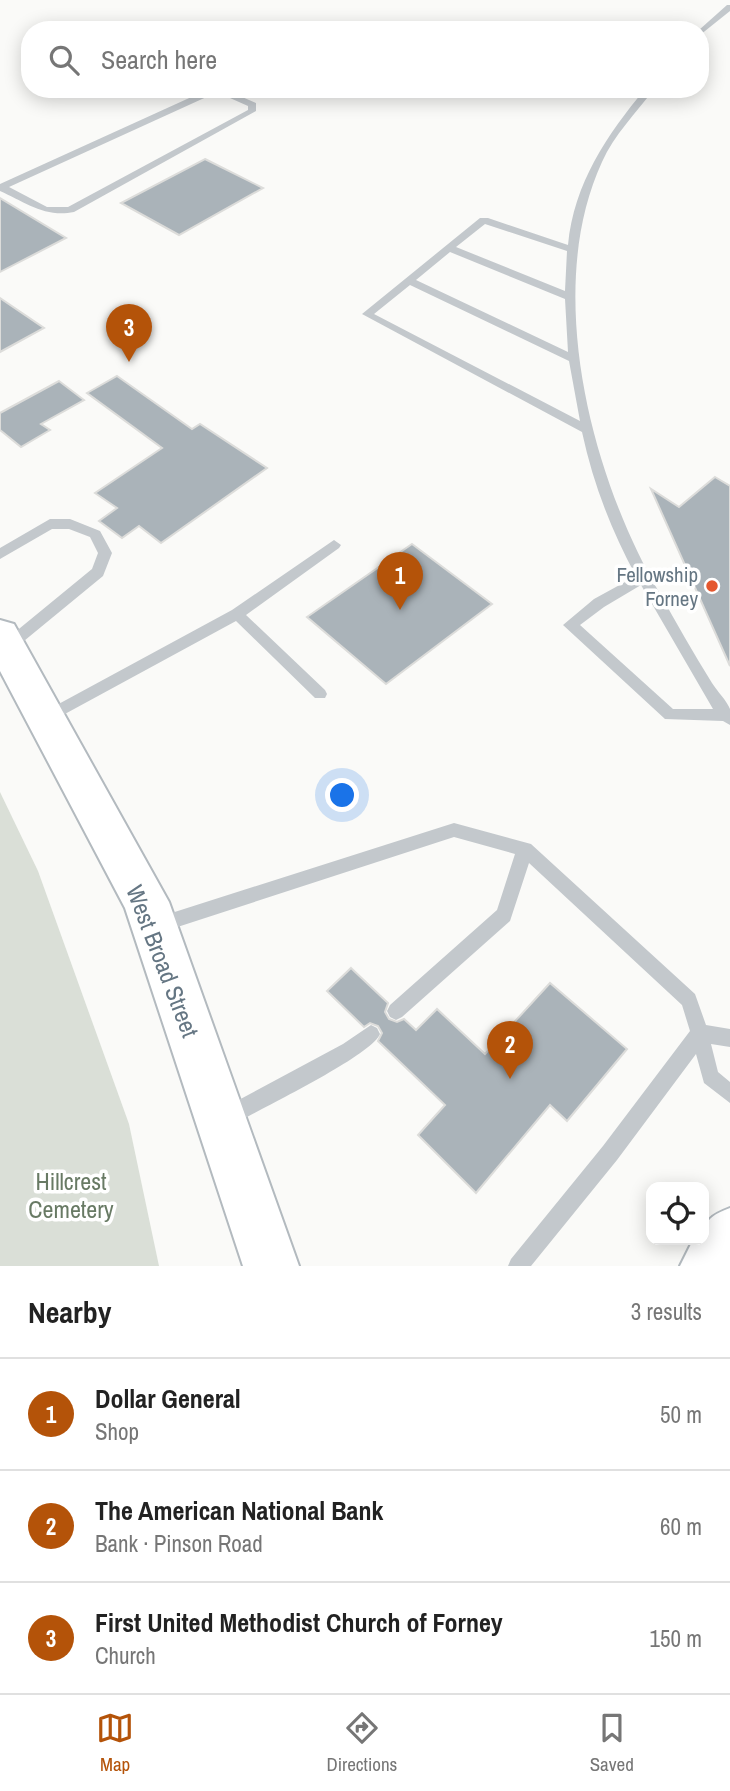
<!DOCTYPE html>
<meta charset="utf-8">
<style>
:root{--surface:#fff;--page:#f6f6f6;--text:#222;--muted:#767676;--line:#e0e0e0;--accent:#b45309}
body{margin:0;font-family:"Archivo Narrow",sans-serif;background:var(--page);color:var(--text)}
.controls{position:absolute;right:21px;bottom:21px;display:grid;overflow:hidden;border-radius:14px;box-shadow:0 4px 18px #0003}
.controls button{width:63px;height:63px;display:grid;place-items:center;padding:0;border:0;border-bottom:2px solid var(--line);background:var(--surface);color:var(--text);font:35px sans-serif}
.you{position:absolute;left:343px;top:796px;width:24px;height:24px;margin:-18px;border:5px solid #fff;border-radius:50%;background:#1a73e8;box-shadow:0 0 0 10px #1a73e833}
.badge{display:grid;place-items:center;width:46px;height:46px;border-radius:50%;background:var(--accent);color:#fff;font-size:23px;font-weight:700}
.pin{position:absolute;translate:-50% -58px;filter:drop-shadow(0 2px 4px #0008)}
.pin::after{content:'';position:absolute;top:37px;width:24px;height:21px;background:inherit;clip-path:polygon(0 0,100% 0,50% 100%)}
.list{margin:0;padding:0;list-style:none}
h2{display:flex;justify-content:space-between;align-items:center;height:91px;margin:0;padding:0 28px;font-size:30px}
h2 small{font-size:23px;font-weight:400;color:var(--muted)}
.list li{display:grid;grid-template-columns:46px 1fr auto;gap:21px;align-items:center;box-sizing:border-box;height:112px;padding:0 28px;border-top:2px solid var(--line)}
.list b{display:block;font-size:26px;white-space:nowrap}
.list p{margin:0;font-size:23px;white-space:nowrap;color:var(--muted)}
.list em{font-size:23px;font-style:normal;color:var(--muted)}
.icon{flex:none;width:38px;height:38px;fill:none;stroke:currentColor;stroke-width:2;stroke-linecap:round;stroke-linejoin:round}
.map{position:relative;flex:none;width:730px;height:1266px;overflow:hidden}
.search{position:absolute;background:var(--surface);box-shadow:0 4px 18px #0003;left:21px;right:21px;top:21px;height:77px;display:flex;align-items:center;gap:18px;box-sizing:border-box;padding:0 24px;border-radius:28px;color:var(--muted);font-size:26px}
.sheet{height:427px;background:var(--surface)}
nav{display:flex;justify-content:space-around;align-items:center;box-sizing:border-box;height:98px;border-top:2px solid var(--line);background:var(--surface);font-size:19px;color:var(--muted)}
nav a{display:grid;justify-items:center;gap:4px}
nav .on{color:var(--accent)}
.map>svg:first-child{display:block}
</style>
<div class="map">
<svg width="730" height="1266" viewBox="0 0 730 1266">
<rect width="100%" height="100%" fill="#fafaf8"/>
<polygon fill="#dadfd7" points="0,792 38,871 129,1124 159,1266 0,1266"/>
<g fill="#aab3b9" stroke="#dcdcda" stroke-width="2">
<polygon points="205,159 263,188 179,235 121,203"/>
<polygon points="0,198 66,238 0,272"/>
<polygon points="0,298 44,328 0,352"/>
<polygon points="117,376 192,429 200,424 267,468 161,543 139,526 122,538 99,521 117,508 95,493 162,448 87,393"/>
<polygon points="59,381 84,400 41,424 50,430 21,447 0,430 0,413"/>
<polygon points="715,477 730,486 730,666 651,489 679,507"/>
<polygon points="412,544 492,604 386,684 307,617"/>
<polygon points="351,968 388,1003 385,1012 389,1019 397,1022 404,1019 416,1030 437,1009 485,1054 550,983 627,1049 567,1121 550,1105 476,1193 418,1135 445,1105 378,1041 382,1033 378,1026 370,1023 364,1027 327,991"/>
</g>
<g fill="none" stroke-linecap="round" stroke-linejoin="round">
<g stroke="#b3babf" stroke-width="4">
<g id="secondary">
<polygon points="0,620 14,624 169,902 299,1266 243,1266 125,908 0,671"/>
<path d="M730 1208V1266H680L693 1240H704C704 1219 712 1215 730 1208Z"/>
</g>
</g>
<g fill="#c3c8cc" fill-rule="evenodd">
<polygon points="727,5 730,5 730,11 700,35 699,30"/>
<path d="M209 89 226 90 256 103V111L74 212C45 218 25 202 0 191V184ZM213 94H221L248 106V110L68 207H47L9 187Z"/>
<path d="M645 89H654C636 113 614 135 602 162 543 290 591 476 659 592 676 622 693 653 712 683 717 691 727 701 730 709 730 713 730 721 730 725L723 721 665 719 563 625 594 599 636 576C611 530 593 483 582 432L362 314 480 218H488L568 245C574 183 607 135 645 89ZM485 224 567 251 565 291 456 247ZM450 252 565 299 568 352 416 280ZM410 285 569 361 580 421 374 314ZM641 585 713 709H673L580 625 604 607Z"/>
<polygon points="50,519 70,519 100,531 112,553 103,576 13,650 3,650 1,646 3,642 92,569 98,553 90,537 69,529 52,529 0,559 0,548"/>
<polygon points="334,540 341,545 339,548 246,615 325,690 327,694 325,698 315,698 236,621 52,721 47,723 42,721 40,717 42,713 232,610"/>
<polygon points="454,823 531,844 695,994 706,1025 730,1029 730,1047 711,1044 718,1072 730,1082 730,1103 704,1083 696,1054 617,1160 531,1266 508,1266 511,1259 603,1146 690,1031 682,1005 529,863 510,921 402,1017 396,1020 390,1017 387,1011 390,1005 497,910 515,854 454,837 159,933 153,931 151,925 153,919 159,917"/>
<path d="M371 1025 377 1028 380 1034C371 1056 260 1109 234 1124L227 1126 220 1124 218 1117 220 1110 343 1044Z"/>
</g>
<use href="#secondary" fill="#fff" fill-rule="evenodd"/>
</g>
<circle fill="#e4572e" stroke="#fff" stroke-width="2.5" cx="712" cy="586" r="7"/>
<g text-anchor="middle" dominant-baseline="central" stroke-width="7" stroke-linejoin="round" paint-order="stroke">
<g font-size="21" fill="#657683" stroke="#fff" text-anchor="end">
<text x="698" y="574">Fellowship<tspan x="698" dy="24">Forney</tspan></text>
</g>
<g font-size="24" fill="#657683" stroke="#fff">
<text transform="translate(163 961) rotate(69)">West Broad Street</text>
</g>
<g font-size="24" fill="#687a64" stroke="#fff">
<text x="71" y="1181">Hillcrest<tspan x="71" dy="28">Cemetery</tspan></text>
</g>
</g>
</svg>
<div class="controls">
<button><svg class="icon" aria-label="locate" viewBox="0 0 24 24"><circle cx="12" cy="12" r="6"/><path d="M12 2v4M12 18v4M2 12h4M18 12h4"/></svg></button>
</div>
<div class="you"></div>
<div class="pin badge" style="left:400px;top:610px">1</div>
<div class="pin badge" style="left:510px;top:1079px">2</div>
<div class="pin badge" style="left:129px;top:362px">3</div>
<div class="search"><svg class="icon" aria-label="search" viewBox="0 0 24 24"><circle cx="10" cy="10" r="6"/><path d="M15 15l6 6"/></svg>Search here</div>
</div>
<section class="sheet">
<h2>Nearby<small>3 results</small></h2>
<ul class="list">
<li><span class="badge">1</span><div><b>Dollar General</b><p>Shop</p></div><em>50 m</em></li>
<li><span class="badge">2</span><div><b>The American National Bank</b><p>Bank · Pinson Road</p></div><em>60 m</em></li>
<li><span class="badge">3</span><div><b>First United Methodist Church of Forney</b><p>Church</p></div><em>150 m</em></li>
</ul>
</section>
<nav>
<a class="on"><svg class="icon" aria-label="map" viewBox="0 0 24 24"><path d="M3 6l6-2 6 2 6-2v14l-6 2-6-2-6 2zM9 4v14M15 6v14"/></svg>Map</a>
<a><svg class="icon" aria-label="directions" viewBox="0 0 24 24"><path d="M12 3l9 9-9 9-9-9zM9 14v-3h6M13 9l2 2-2 2"/></svg>Directions</a>
<a><svg class="icon" aria-label="saved" viewBox="0 0 24 24"><path d="M7 4h10v16l-5-4-5 4z"/></svg>Saved</a>
</nav>
